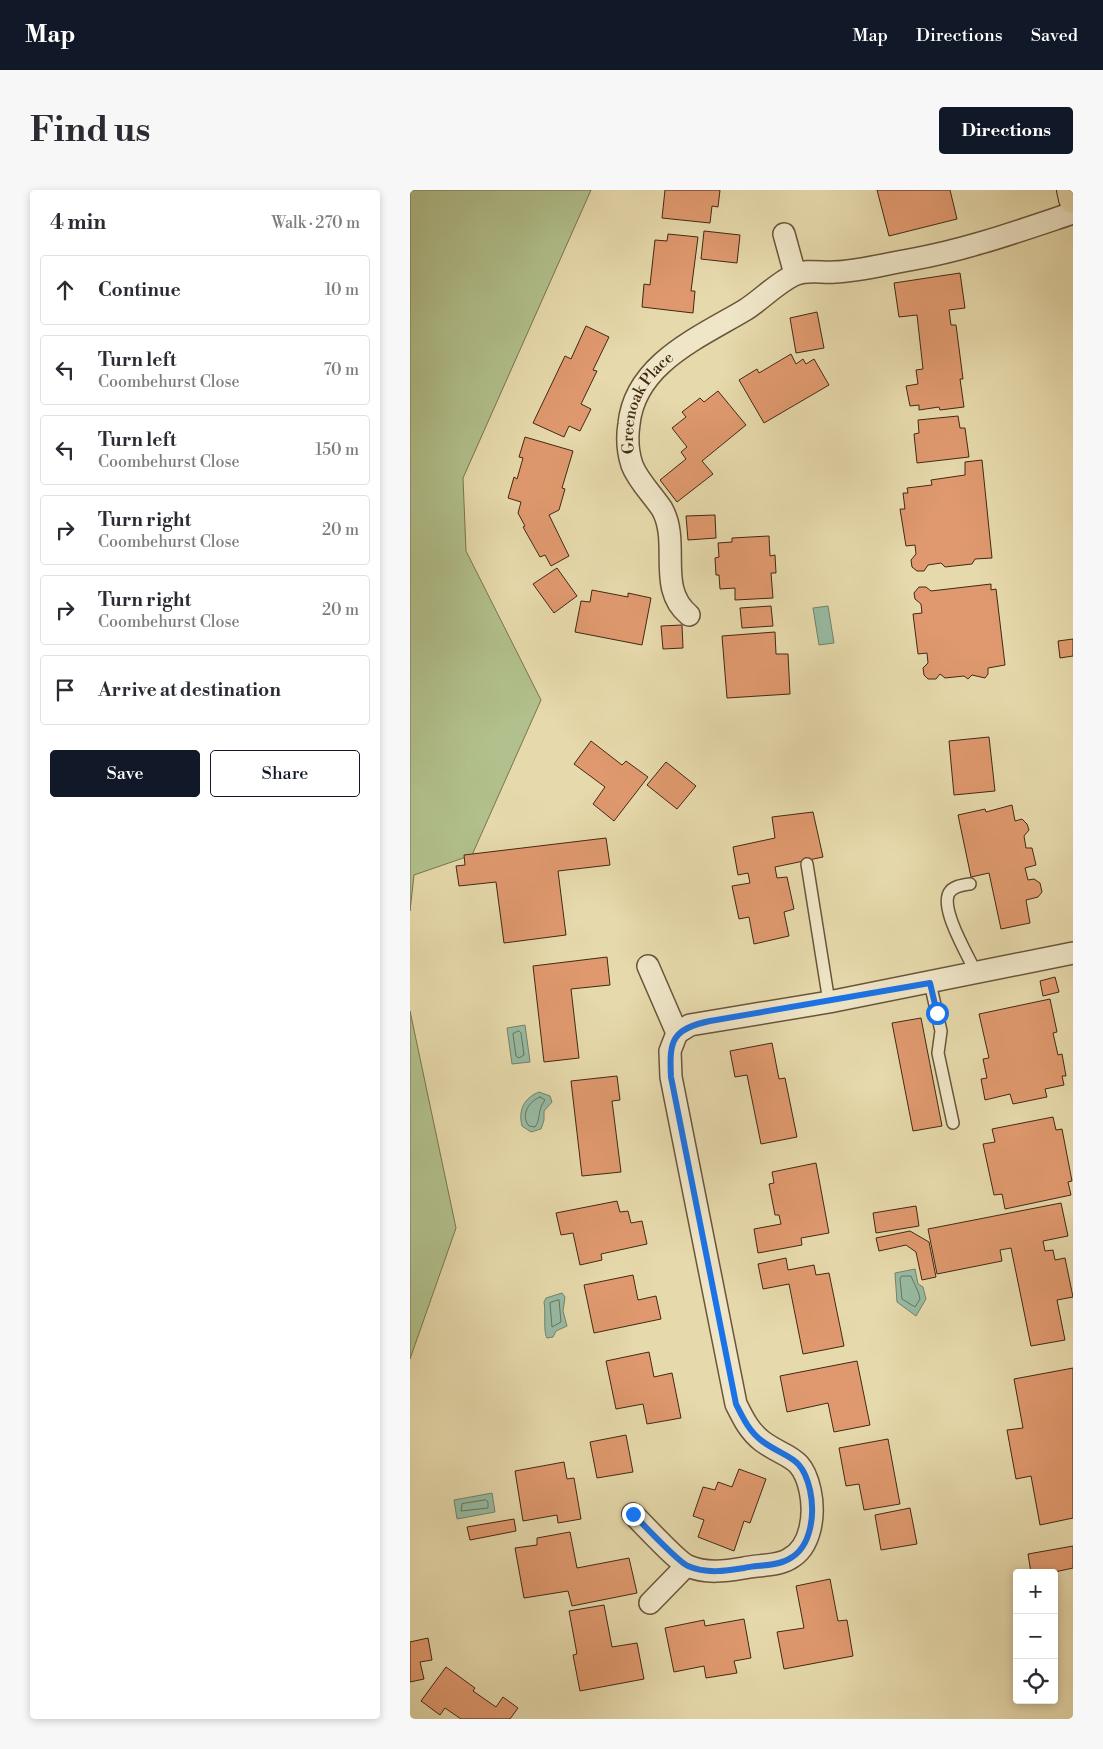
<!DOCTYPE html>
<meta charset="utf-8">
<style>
:root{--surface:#fff;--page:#f7f7f7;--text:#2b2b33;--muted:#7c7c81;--line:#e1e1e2;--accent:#111827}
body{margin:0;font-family:"Libre Bodoni",serif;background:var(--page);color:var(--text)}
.controls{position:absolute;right:15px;bottom:15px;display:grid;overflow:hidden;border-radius:5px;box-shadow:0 2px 8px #0003}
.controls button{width:45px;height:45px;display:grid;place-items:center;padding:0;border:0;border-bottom:1px solid var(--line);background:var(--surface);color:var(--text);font:25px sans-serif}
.stop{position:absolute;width:15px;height:15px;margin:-11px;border:4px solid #1a73e8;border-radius:50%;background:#fff}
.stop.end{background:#1a73e8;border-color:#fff;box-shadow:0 1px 5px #0008}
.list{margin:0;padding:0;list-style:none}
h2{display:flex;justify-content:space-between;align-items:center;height:65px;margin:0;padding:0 20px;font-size:21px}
h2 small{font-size:16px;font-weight:400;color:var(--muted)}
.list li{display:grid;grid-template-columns:32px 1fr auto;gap:15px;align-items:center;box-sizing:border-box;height:70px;margin:0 10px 10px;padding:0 10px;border:1px solid var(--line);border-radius:5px}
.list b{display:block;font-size:19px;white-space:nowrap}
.list p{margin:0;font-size:16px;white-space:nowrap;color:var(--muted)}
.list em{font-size:16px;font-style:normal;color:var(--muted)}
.actions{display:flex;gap:10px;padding:15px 20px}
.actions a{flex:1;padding:11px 0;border:1px solid var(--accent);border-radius:5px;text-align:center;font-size:18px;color:var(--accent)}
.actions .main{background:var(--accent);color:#fff}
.icon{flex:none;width:28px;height:28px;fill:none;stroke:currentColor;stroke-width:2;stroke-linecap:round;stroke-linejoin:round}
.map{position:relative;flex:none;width:663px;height:1529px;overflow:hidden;border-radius:5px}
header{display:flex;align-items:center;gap:30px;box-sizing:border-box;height:70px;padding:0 25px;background:var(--accent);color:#fff}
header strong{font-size:24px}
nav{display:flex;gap:28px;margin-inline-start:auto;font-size:18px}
.intro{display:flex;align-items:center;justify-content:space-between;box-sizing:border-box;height:120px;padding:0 30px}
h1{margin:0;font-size:35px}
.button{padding:12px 22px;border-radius:5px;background:var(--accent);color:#fff;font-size:18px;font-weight:700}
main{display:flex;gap:30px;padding:0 30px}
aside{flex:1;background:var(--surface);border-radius:5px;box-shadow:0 2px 8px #0003}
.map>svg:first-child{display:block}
</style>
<header>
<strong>Map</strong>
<nav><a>Map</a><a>Directions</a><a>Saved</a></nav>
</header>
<div class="intro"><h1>Find us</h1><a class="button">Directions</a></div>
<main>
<aside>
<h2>4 min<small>Walk · 270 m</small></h2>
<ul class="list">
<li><svg class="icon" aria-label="ahead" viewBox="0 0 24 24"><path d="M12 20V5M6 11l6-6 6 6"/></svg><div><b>Continue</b></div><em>10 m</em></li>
<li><svg class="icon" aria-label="left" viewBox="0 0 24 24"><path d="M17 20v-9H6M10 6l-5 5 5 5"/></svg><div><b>Turn left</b><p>Coombehurst Close</p></div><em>70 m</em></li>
<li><svg class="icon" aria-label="left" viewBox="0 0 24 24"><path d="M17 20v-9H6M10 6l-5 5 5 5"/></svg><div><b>Turn left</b><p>Coombehurst Close</p></div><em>150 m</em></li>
<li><svg class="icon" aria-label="right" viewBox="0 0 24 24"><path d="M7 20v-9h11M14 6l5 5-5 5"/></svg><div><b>Turn right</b><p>Coombehurst Close</p></div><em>20 m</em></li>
<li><svg class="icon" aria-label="right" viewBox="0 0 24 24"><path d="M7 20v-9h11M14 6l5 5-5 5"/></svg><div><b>Turn right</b><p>Coombehurst Close</p></div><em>20 m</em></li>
<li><svg class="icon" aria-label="arrive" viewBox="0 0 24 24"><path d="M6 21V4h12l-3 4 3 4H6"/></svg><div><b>Arrive at destination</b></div></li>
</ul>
<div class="actions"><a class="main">Save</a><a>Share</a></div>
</aside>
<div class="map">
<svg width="663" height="1529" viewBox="0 0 663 1529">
<rect width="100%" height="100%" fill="#e6d9ab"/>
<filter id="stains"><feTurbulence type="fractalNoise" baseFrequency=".004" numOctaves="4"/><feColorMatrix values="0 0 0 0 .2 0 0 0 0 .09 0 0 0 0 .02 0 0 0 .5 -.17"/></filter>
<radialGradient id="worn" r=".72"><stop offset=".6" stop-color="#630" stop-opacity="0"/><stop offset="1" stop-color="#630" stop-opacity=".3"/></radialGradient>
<g fill="#b1c08c" stroke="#797450">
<polygon points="0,0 181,0 53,288 56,361 131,510 62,665 4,685 0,721"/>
<polygon points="0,821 46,1038 0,1169"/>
</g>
<g fill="#97bba3" stroke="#75816a">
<polygon points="418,416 424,453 409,455 403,418"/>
<polygon points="115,835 120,872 102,874 97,838"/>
<path d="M129 902 140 906 142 912 134 921V930L131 939 121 942 112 936C108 920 114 908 129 902Z"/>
<polygon points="505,1079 508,1094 513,1097 516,1109 506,1126 487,1112 485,1083"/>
<path d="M152 1103 155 1107 153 1121 157 1136 146 1141 143 1147 137 1148C133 1142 136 1122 134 1112L136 1108Z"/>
<polygon points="82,1303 85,1322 47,1329 44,1310"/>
</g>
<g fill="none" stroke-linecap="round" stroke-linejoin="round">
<g stroke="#6c725c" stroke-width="1">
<polygon points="109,841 111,843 114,865 109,868 106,866 103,844"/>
<path d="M130 907 135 910C127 920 131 930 125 937L119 936C110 925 119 911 130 907Z"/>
<path d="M492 1086H501C504 1094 509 1101 510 1109L505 1117 492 1109 490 1089Z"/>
<polygon points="149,1110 151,1132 142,1137 140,1113"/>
<polygon points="76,1310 78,1312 78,1318 51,1321 52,1314"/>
</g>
</g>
<g fill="#e0996e" stroke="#412915">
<polygon points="255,0 310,0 308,17 302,16 300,33 252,28"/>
<polygon points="467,0 540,0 547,29 479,46"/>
<polygon points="294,41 330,45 327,73 291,69"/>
<polygon points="258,44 288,47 281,101 285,101 283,123 232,117 234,94 240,95 245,50 257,51"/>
<polygon points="550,83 555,118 539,120 541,135 546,135 553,189 550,189 554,217 530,220 529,217 509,220 509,215 500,216 496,196 508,194 506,180 513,179 507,125 489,127 484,93"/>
<polygon points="407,122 414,158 386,163 380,128"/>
<polygon points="176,136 199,147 183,180 187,181 171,214 181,219 170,241 159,236 154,247 123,233 155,166 161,169"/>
<polygon points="381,164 386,174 393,169 396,174 404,169 419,195 354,233 329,190 347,179 349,183"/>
<polygon points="308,201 336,235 292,271 303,284 267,312 250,290 276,269 271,262 277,257 262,238 276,227 272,222 290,208 294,212"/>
<polygon points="548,226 550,238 555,238 559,267 507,273 504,244 509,243 508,230"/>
<polygon points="115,247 163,261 152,298 155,299 149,320 139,325 159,366 141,376 135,365 130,367 113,337 115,336 108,323 111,312 98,308 104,287 107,289 113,268 109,267"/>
<polygon points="572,270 582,368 565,369 562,374 535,377 531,373 518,375 514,381 507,381 502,377 501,370 506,364 505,355 496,356 490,319 495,319 493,303 498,303 497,298 522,295 521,290 555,285 555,272"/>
<polygon points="305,325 306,348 278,350 276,326"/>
<polygon points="359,346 360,366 365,365 366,383 361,383 363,408 325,410 325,398 310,399 309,385 306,385 305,368 309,367 308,353 322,352 322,348"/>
<polygon points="147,378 167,406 144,423 123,394"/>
<polygon points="581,394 581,400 586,399 595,475 578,478 578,484 575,488 562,485 558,489 554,486 535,488 530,484 526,489 518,489 514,485 513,478 518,473 517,463 508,464 503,424 512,423 511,414 505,409 504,403 509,397 516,397 521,401"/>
<polygon points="182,400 218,407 218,403 241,408 232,455 165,442 171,411 180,412"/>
<polygon points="361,416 363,436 332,438 330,418"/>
<polygon points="272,435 273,458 253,459 251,436"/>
<polygon points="365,442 366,464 378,464 380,504 317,508 312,446"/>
<polygon points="663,449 663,466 650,468 648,451"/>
<polygon points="579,547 585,601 544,605 539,551"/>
<polygon points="181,551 212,575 216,571 238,587 204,631 183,614 195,597 164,574"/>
<polygon points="256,572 286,596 267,619 237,595"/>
<polygon points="602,615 605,631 612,629 617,634 619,640 614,646 616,658 622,658 626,675 615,678 618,690 624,689 630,693 632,702 628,707 616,710 620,733 591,739 579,683 561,687 548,625 575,619 576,622"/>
<polygon points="403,622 413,667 365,677 367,688 377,687 384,719 374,722 379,746 344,754 339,727 329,729 322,696 340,693 338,683 328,685 323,657 365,648 362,627"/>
<polygon points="196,648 200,675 148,681 156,745 94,753 86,692 49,696 46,676 55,675 54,665"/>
<polygon points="197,767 200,795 161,799 169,868 134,872 123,776"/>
<polygon points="645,787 649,802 633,806 630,791"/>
<polygon points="640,809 647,842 643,843 648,865 652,864 656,886 652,886 654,895 635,899 637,907 603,914 600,904 575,910 571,889 577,888 573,869 579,868 569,824"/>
<polygon points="511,828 532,936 503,941 482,833"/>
<polygon points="362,853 369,889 375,888 387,947 351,954 337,885 325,887 320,861"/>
<polygon points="207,886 210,910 202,911 211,982 172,986 161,891"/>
<polygon points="643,927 646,940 652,939 662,991 658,992 661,1005 595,1019 592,1004 584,1005 573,954 585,952 582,939"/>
<polygon points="406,973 419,1043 391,1048 392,1055 348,1063 344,1039 371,1034 369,1025 365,1025 359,994 364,993 362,982"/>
<polygon points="207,1011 210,1022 218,1021 221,1033 232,1031 237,1054 191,1064 192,1070 170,1075 163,1043 151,1045 146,1023"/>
<polygon points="651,1013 658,1046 633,1051 635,1061 643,1060 645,1070 655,1068 663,1107 647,1110 655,1150 621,1156 601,1058 590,1060 592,1071 527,1084 518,1039"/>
<polygon points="506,1016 509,1036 466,1043 463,1023"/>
<polygon points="500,1041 519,1052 526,1087 512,1090 506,1062 496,1055 469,1061 466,1048"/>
<polygon points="376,1068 378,1080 404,1075 406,1085 419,1083 434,1156 393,1164 379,1094 353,1099 348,1074"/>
<polygon points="223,1085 228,1110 246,1106 251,1129 184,1143 174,1095"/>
<polygon points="239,1162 244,1187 262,1183 271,1228 237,1234 233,1214 206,1219 196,1171"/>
<polygon points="447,1171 460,1235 424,1242 418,1213 377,1222 370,1186"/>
<polygon points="663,1178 663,1328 630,1335 621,1286 606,1289 597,1240 613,1238 604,1189"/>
<polygon points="216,1245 223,1282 187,1288 180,1252"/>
<polygon points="478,1249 490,1314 454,1320 449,1294 436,1296 429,1258"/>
<polygon points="154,1272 157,1289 164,1288 171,1329 148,1333 147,1325 113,1331 105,1281"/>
<polygon points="329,1279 356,1289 340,1333 334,1331 324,1361 288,1347 294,1330 283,1326 293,1297 305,1300 308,1292 322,1297"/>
<polygon points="500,1318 507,1354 471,1360 465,1325"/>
<polygon points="104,1329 106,1341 60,1350 57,1337"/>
<polygon points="160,1342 167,1378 219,1368 227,1403 162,1416 158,1401 114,1408 105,1358 127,1355 127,1348"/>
<polygon points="663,1356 663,1378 640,1383 621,1383 618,1364"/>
<polygon points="420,1389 428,1431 437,1430 443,1466 374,1479 367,1442 394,1438 386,1396"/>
<polygon points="194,1415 202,1457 227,1453 234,1489 170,1501 163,1465 167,1464 159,1421"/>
<polygon points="334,1429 341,1468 324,1471 327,1483 296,1488 294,1476 264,1482 255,1438 294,1430 295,1436"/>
<polygon points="18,1448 22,1470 10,1472 14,1489 0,1492 0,1452"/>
<polygon points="36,1477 65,1498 63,1501 86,1517 93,1507 108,1518 100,1529 51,1529 35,1518 30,1525 11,1511"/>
</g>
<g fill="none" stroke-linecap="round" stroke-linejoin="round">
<g stroke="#6a553a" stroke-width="14">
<g id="lane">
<polyline points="397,674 419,812"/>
<path d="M560 694C553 695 543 696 539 703 530 720 559 767 566 783"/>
<polyline points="520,793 531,841 528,863 543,933"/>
</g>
</g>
<g stroke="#6a553a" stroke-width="24">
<g id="street">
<polyline points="374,44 385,84"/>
<path id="s1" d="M279 425C246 398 271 353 252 319 243 305 228 291 222 275 218 263 217 247 219 234 225 174 288 148 335 120 351 110 367 93 384 85 396 79 412 83 425 82 449 81 475 74 499 70 556 60 609 41 663 23"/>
<polyline points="267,843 280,835 419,812 663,763"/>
<path d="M223 1324C233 1334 268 1372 278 1376 296 1384 316 1381 334 1378 347 1375 368 1376 379 1369 402 1357 405 1323 400 1300 392 1264 376 1269 352 1251 339 1241 333 1228 326 1214L261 887 260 861 267 843 238 776"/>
<polyline points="240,1413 276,1376"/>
</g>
</g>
<g stroke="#412915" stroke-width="30">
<polyline id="primary" points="661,0 663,9"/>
</g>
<use href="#lane" stroke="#efe6c8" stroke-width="11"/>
<use href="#street" stroke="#efe6c8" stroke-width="21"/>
<use href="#primary" stroke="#e6d9ab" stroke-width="28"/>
</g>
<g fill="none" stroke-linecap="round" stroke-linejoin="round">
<path stroke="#1a73e8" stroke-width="6" d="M223 1324C233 1334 268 1372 278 1376 296 1384 316 1381 334 1378 347 1375 368 1376 379 1369 402 1357 405 1323 400 1300 392 1264 376 1269 352 1251 339 1241 333 1228 326 1214L261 887C259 850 262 839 300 831L520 793 527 823"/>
</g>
<g text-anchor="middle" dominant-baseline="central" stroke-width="4" stroke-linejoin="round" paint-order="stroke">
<g font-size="16" fill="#412915" stroke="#efe6c8">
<text stroke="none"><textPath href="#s1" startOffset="234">Greenoak Place</textPath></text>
</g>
</g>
<rect width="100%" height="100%" filter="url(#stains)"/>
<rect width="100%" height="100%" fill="url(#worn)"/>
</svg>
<div class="controls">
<button>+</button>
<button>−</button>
<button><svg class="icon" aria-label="locate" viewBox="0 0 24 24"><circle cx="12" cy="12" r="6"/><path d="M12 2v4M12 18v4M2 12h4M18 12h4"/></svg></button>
</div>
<div class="stop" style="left:527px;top:823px"></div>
<div class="stop end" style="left:223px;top:1324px"></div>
</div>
</main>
